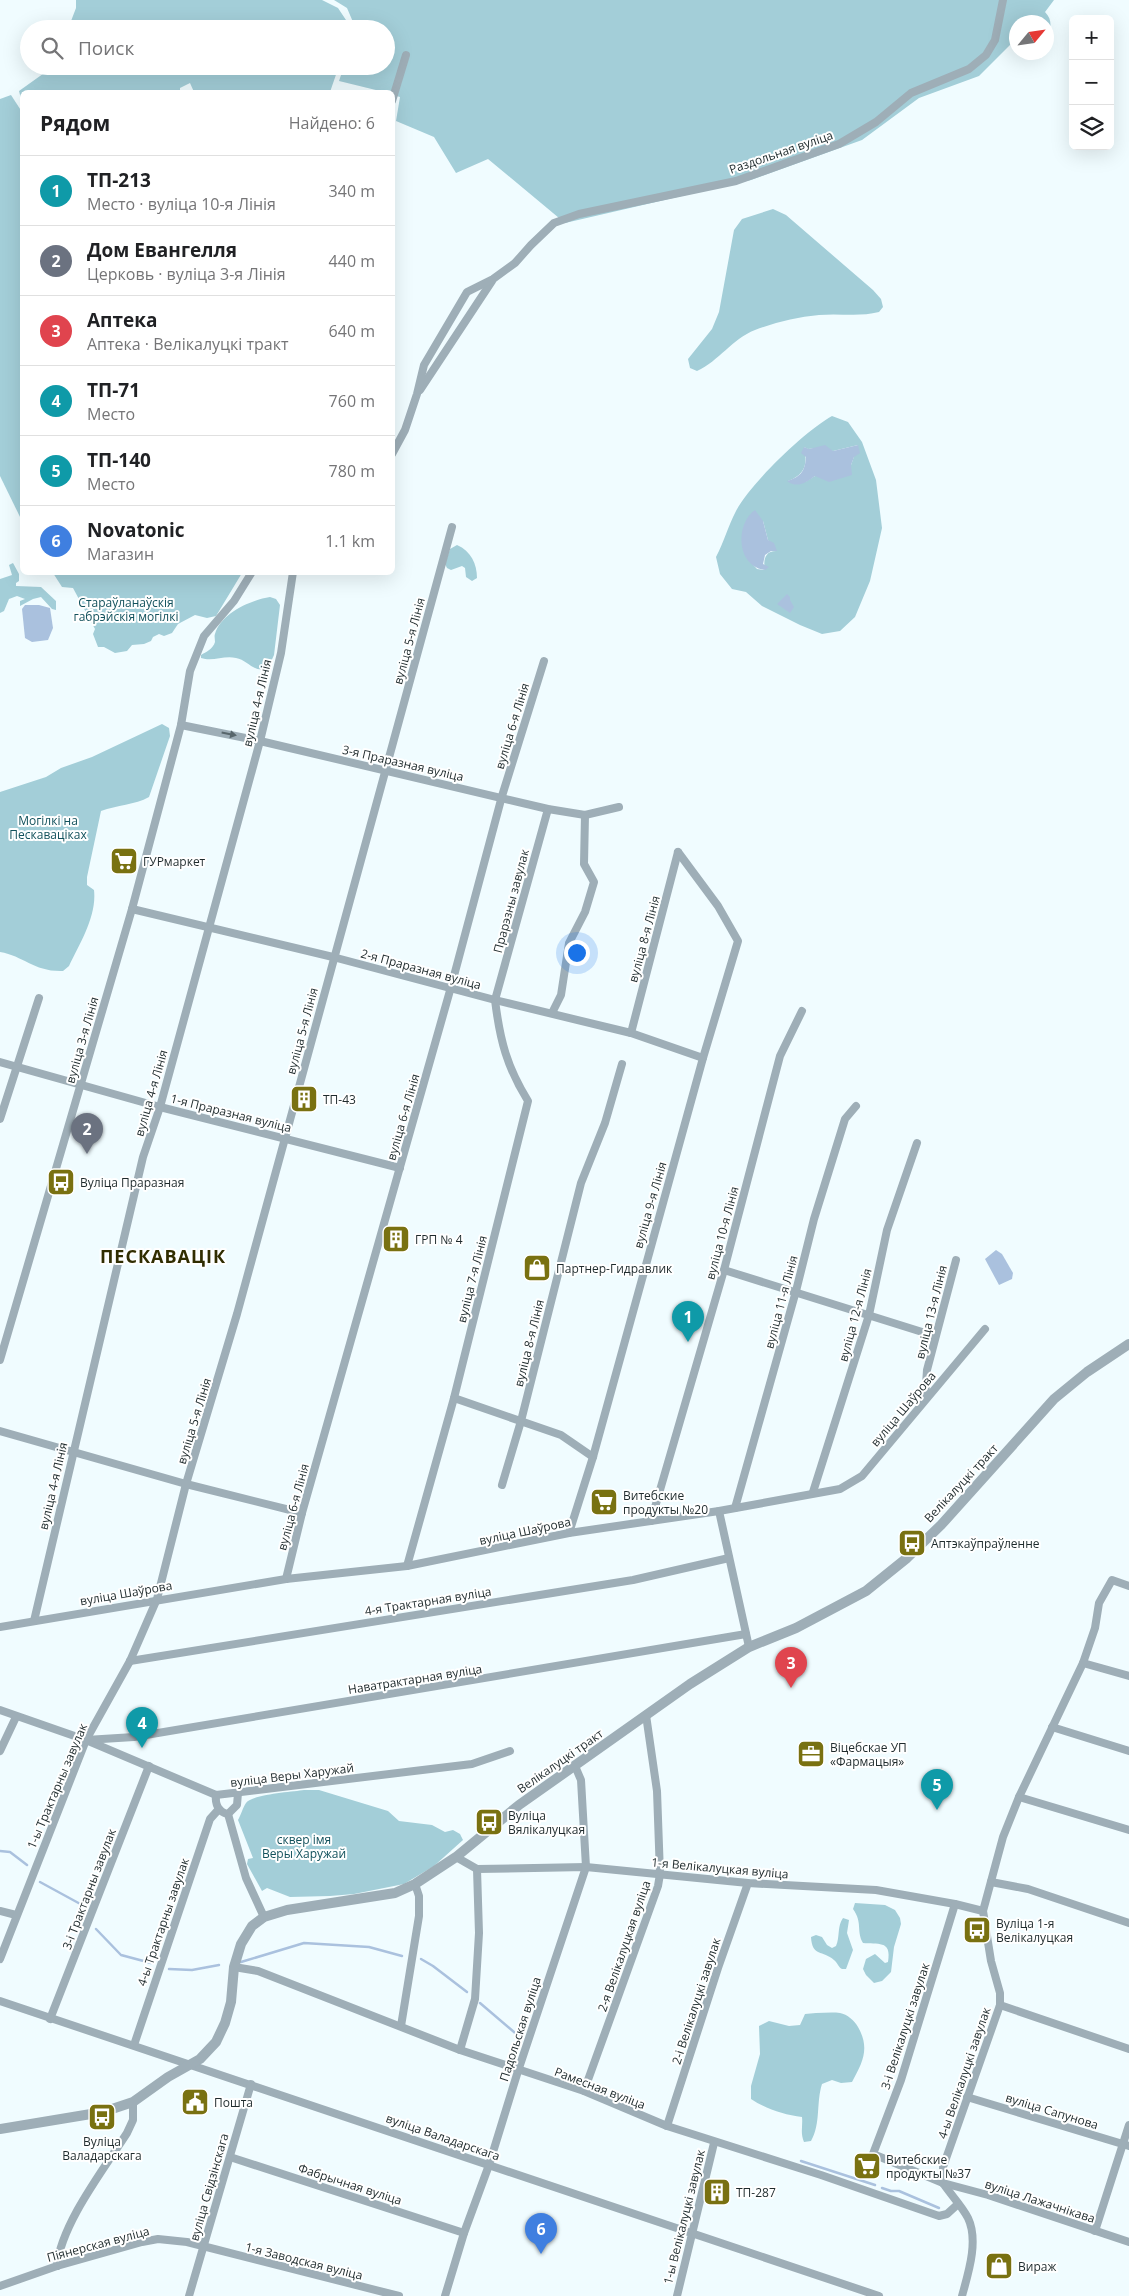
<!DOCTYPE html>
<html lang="ru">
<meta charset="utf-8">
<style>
:root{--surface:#fff;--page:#f2f2f2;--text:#202124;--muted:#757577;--line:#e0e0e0;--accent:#db2777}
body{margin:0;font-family:"Open Sans",sans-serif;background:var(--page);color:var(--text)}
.controls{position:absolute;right:15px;top:15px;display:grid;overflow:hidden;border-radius:8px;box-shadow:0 5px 20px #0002}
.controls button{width:45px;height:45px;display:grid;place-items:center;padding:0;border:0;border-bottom:1px solid var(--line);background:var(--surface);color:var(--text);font:25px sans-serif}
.compass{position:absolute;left:1009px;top:15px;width:45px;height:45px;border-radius:50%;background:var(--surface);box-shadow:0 5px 20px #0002;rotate:61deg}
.you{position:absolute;left:576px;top:952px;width:18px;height:18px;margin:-12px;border:4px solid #fff;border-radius:50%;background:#1a73e8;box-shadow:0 0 0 8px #1a73e833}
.badge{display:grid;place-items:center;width:32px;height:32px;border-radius:50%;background:var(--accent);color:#fff;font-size:16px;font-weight:700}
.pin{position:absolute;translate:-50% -41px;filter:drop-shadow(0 1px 2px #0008)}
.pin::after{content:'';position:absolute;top:26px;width:18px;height:15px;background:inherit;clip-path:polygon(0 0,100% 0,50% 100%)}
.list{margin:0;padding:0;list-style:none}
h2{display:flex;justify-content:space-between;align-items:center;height:65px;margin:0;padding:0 20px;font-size:21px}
h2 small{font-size:16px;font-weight:400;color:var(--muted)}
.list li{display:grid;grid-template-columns:32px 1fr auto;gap:15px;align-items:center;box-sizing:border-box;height:70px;padding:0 20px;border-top:1px solid var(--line)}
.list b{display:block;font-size:19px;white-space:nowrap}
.list p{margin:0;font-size:16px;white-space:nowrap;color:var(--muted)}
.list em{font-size:16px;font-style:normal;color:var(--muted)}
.icon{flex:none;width:28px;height:28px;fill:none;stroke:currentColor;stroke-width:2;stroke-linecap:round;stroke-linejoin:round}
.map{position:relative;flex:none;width:1129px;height:2296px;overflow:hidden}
.search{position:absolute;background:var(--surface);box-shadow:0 5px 20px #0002;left:20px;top:20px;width:375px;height:55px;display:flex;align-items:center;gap:12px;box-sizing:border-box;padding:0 18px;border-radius:28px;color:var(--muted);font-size:19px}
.panel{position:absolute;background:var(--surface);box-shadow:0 5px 20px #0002;left:20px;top:90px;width:375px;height:485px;border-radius:8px}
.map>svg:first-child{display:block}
</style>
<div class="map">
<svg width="1129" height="2296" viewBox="0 0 1129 2296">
<rect width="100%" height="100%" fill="#f0fcff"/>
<g fill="#a3ced8" fill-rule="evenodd">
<polygon points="76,0 322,0 338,8 352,29 68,29 76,8"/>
<path d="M334 0H1054L1045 12C1054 21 1050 31 1047 42L1046 22H1016V39L979 76 919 98 862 140 751 180 565 223 488 159 456 173 434 137 396 121 400 97 393 95 392 92H384L339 81 344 66H386V29H356L347 8Z"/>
<polygon points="54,66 339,66 330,92 194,92 190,83 180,88 180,92 22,92 22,103 19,91"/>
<polygon points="11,95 22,112 22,521 0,476 0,99"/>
<path d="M773 209 786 215 873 290 881 299 883 307 879 312C860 317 839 313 819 315 797 317 776 322 755 330 732 339 719 361 697 371L690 368 688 359 712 329 719 312 734 230 742 219Z"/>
<path d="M832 416 848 422 862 442 876 480 882 528 870 581 855 617 840 631 822 634 800 625 762 606 746 592 732 589 720 574 716 557C724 542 728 526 736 511 750 484 805 431 832 416ZM858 445 851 465 815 476 805 482 788 481C805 475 808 464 804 447L808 449 818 448 833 451ZM763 521 768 540 776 551C765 551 763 560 765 570L757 569 746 557Z"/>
<path d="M457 545C471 551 477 564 477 578L472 581 466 577 465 568 462 566 451 570 447 568 445 564 450 549Z"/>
<polygon points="13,563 19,574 19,581 16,583 16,586 41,587 56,601 56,610 52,609 41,597 33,599 20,606 20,601 25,599 17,596 9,599 4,611 0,613 0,579 12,575 9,565"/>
<polygon points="53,573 242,573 216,616 207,618 195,615 178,624 172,633 164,636 159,634 153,637 151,641 144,644 132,645 127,651 115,653 104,647 98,647 93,634 95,629 73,588 62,587"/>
<path d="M270 597 276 599 280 605 274 655 268 668C254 674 248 660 236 658 224 655 213 662 201 658V655C206 652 213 649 215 642 215 639 214 636 215 634 221 613 251 600 270 597Z"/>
<path d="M162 724 169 728 170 736 149 797C135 805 117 805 101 811L87 877V885L94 890C97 916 80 943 69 966L63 971C34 972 24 956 0 952V792L46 777 61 768 92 757Z"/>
<path d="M304 1790H319L388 1811 399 1821 432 1825 445 1832 453 1830 460 1834 463 1840 434 1866 404 1884 354 1894 330 1896 290 1897 267 1888 262 1891 247 1864 248 1859 253 1858 238 1820C241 1815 243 1807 246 1803 253 1794 292 1792 304 1790Z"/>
<path d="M855 1903 885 1905 895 1910 900 1918 901 1924 894 1947 891 1972 882 1981 874 1983 866 1975 863 1969 866 1959 875 1954 885 1963 888 1962C892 1939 877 1945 863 1943 856 1931 863 1923 853 1909Z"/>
<path d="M843 1918 849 1920 847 1933 853 1950 846 1969H842C838 1967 838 1963 834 1960 823 1950 812 1957 811 1937L816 1935 822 1937 827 1945 832 1948 836 1946C840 1937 837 1926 843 1918Z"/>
<path d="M816 2013C824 2013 832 2012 840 2013 847 2014 855 2021 858 2027 870 2048 863 2062 852 2082L841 2083 832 2080 822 2084C816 2103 821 2124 811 2141L804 2142C800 2133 803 2126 802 2117 784 2115 766 2109 751 2099V2086L760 2054 759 2026 769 2021 789 2026 800 2025 805 2014Z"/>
</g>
<g fill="#aac1de">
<path d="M825 445 833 451 858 445 860 453 854 457 851 465 852 475 829 482 815 476C807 482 797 489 787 481 800 477 805 472 806 457L801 453 804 447 809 449Z"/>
<path d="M755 510 763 521 768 540 774 543 777 551H771L765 555 763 564 769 567 765 570C736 566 735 524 755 510Z"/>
<polygon points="787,594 790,597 790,600 794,607 790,613 777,604"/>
<polygon points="25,605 39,605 50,608 53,628 48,640 32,642 25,638 22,609"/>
<polygon points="996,1250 1002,1254 1013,1273 1012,1279 999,1285 985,1259"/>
</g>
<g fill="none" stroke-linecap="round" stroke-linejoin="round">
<g stroke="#aac1de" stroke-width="2.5">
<polyline points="0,1851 10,1852 27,1865"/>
<polyline points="40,1882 84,1906"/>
<polyline points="96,1929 121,1955 151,1963"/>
<polyline points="421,1959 433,1966 467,1992"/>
<polyline points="241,1962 304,1943 369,1947 402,1956"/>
<polyline points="169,1969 192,1970 219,1965"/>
<polyline points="480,2003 521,2038"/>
<polyline points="801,2161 875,2185"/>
<polyline points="882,2188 891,2191 899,2191 939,2208"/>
</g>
<g stroke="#9eaeb7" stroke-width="8">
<polyline points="392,101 406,55"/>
<polyline points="420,390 492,281"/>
<polyline points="392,454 405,430 417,394 424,365 467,292 493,279 515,263 531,245 554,223 579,214 736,181 839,144 876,122 911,93 969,69 986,55 995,40 1003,0"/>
<polyline points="181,725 260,741 548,809 585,815 619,807"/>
<polyline points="132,909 333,957 495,1000 631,1033 703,1058"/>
<polyline points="552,1013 561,995 569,943 585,912 594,882 584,864 585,815"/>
<polyline points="631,1033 678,852"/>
<polyline points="0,1062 160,1107 400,1168"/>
<polyline points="0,1119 39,998"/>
<polyline points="724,1270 935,1336"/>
<polyline points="0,1360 132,909 181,725 190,671 204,636 234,601 252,572"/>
<polyline points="454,1398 561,1435 593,1457"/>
<polyline points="925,1399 927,1370 956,1260"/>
<polyline points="0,1431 186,1484 302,1513"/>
<polyline points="502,1485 521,1421 581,1183 605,1123 622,1064"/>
<polyline points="813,1492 869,1315 887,1230 917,1143"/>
<polyline points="735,1508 796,1291 814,1219 845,1119 856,1106"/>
<polyline points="719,1511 749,1647"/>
<polyline points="651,1521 724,1270 780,1056 802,1011"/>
<polyline points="569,1533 593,1457 703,1058 738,941 718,906 678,852"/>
<path d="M407 1566 454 1398 528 1101C507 1067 500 1041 495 1000L548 809"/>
<polyline points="286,1579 302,1513 451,987 502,796 544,661"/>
<polyline points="34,1621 143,1157 160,1107 260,741 281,653 293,572"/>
<polyline points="0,1627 286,1579 407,1566 569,1533 719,1511 840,1489 862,1476 985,1329"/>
<polyline points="130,1661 633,1580 729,1558"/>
<polyline points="1083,1663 1129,1676"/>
<polyline points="0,1710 86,1740 216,1795 472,1764 510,1751"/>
<polyline points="1052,1727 1129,1751"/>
<polyline points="86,1740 134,1737 746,1634"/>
<polyline points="0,1751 16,1717"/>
<path d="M216 1795C215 1804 218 1812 228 1814L237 1805 238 1793"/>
<polyline points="1019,1797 1129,1830"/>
<polyline points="228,1814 246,1878 264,1917"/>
<polyline points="456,1857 477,1869 586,1867 748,1883 876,1890 955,1904 983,1911"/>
<polyline points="991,1882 1028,1889 1129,1923"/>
<polyline points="955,1904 901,2080 873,2154 943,2183 988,2195 1129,2242"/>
<polyline points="0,1911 16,1915"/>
<polyline points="0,1959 86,1740 130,1661 157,1599 186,1484 237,1314 452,527"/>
<polyline points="234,1967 258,1971 460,2050 584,2091 667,2126 821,2175 939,2216 947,2214 958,2204"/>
<polyline points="0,2001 879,2296"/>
<polyline points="1000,2005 1129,2049"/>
<polyline points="50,2019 149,1766"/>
<polyline points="401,2026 419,1916 419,1896 415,1884"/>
<polyline points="134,2045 210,1819 219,1809"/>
<polyline points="460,2050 475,1999 479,1933 477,1869"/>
<polyline points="584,2091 658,1886 660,1874 657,1791 646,1715"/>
<polyline points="967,2097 1129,2146"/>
<polyline points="667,2126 718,1968 748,1883"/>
<polyline points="230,2157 464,2233"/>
<polyline points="943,2183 943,2167 1000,2005 1000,1993 991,1961 983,1911 1003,1837 1019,1797 1083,1663 1095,1628 1099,1603 1112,1580 1129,1586"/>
<path d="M943 2183C951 2195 962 2206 968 2218 979 2241 968 2274 962 2296"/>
<polyline points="1095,2231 1129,2125"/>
<path d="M57 2266C61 2224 104 2169 127 2133L133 2120V2102"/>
<polyline points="0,2286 57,2266 142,2242 158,2239 187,2242 399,2296"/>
<polyline points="189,2296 251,2084"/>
<polyline points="445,2296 464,2233 489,2165 518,2071 586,1867 581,1780 575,1766"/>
<polyline points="677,2296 714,2143"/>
</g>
<polyline stroke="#9eaeb7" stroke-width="10" points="0,2129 103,2112 133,2102 168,2077 200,2059 216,2042 225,2023 231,2002 234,1967 241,1944 252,1926 264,1917 287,1910 395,1893 415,1884 456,1857 519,1805 690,1684 749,1647 796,1628 866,1591 907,1558 941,1525 1054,1399 1087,1372 1129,1344"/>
</g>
<defs><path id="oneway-solid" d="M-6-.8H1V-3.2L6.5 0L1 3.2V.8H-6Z" transform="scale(1.25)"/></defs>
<use fill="#58666b" href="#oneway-solid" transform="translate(229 734) rotate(11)"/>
<defs>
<g id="supermarket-square" transform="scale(1.4375)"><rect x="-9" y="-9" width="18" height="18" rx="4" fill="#797111" stroke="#fff"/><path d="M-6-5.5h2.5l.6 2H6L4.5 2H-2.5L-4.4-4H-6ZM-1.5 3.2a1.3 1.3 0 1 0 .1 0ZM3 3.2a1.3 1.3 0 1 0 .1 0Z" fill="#fff"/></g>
<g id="building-square" transform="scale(1.4375)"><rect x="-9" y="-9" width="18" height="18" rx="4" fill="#797111" stroke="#fff"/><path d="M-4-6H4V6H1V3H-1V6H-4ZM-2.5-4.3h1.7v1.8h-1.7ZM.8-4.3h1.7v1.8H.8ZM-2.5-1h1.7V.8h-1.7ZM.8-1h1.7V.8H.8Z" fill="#fff"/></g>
<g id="bus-square" transform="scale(1.4375)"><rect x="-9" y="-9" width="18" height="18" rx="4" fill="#797111" stroke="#fff"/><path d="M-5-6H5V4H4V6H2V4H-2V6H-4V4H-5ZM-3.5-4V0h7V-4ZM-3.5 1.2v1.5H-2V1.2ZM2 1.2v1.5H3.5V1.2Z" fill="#fff"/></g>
<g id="shop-square" transform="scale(1.4375)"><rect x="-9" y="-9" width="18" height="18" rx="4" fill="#797111" stroke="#fff"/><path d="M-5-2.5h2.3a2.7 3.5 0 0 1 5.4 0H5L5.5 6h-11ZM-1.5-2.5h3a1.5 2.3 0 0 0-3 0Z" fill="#fff"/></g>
<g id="office-square" transform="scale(1.4375)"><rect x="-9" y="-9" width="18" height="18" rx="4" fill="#797111" stroke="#fff"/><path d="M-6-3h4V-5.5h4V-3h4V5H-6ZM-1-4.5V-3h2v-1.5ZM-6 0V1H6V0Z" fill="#fff"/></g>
<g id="civic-square" transform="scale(1.4375)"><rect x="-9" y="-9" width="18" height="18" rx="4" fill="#797111" stroke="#fff"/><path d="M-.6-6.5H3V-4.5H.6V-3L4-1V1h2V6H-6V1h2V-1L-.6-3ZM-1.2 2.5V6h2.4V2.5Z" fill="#fff"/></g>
</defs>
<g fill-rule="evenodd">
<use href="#supermarket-square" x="124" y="861"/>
<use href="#building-square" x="304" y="1099"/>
<use href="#bus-square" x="61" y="1182"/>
<use href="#building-square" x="396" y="1239"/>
<use href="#shop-square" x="537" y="1268"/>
<use href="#supermarket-square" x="604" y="1502"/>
<use href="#bus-square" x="912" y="1543"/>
<use href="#office-square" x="811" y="1754"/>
<use href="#bus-square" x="489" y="1822"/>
<use href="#bus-square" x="977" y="1930"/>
<use href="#civic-square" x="195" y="2102"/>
<use href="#bus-square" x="102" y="2117"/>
<use href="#supermarket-square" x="867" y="2166"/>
<use href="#building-square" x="717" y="2192"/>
<use href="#shop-square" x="999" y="2266"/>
</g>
<g text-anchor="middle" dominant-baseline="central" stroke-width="4" stroke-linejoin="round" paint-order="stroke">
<g font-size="12" fill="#1f2b2d" stroke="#fff">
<text transform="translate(781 152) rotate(-19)">Раздольная вуліца</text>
<text transform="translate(409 641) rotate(-75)">вуліца 5-я Лінія</text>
<text transform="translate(257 703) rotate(-77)">вуліца 4-я Лінія</text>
<text transform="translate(512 726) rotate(-73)">вуліца 6-я Лінія</text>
<text transform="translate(403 763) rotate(13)">3-я Праразная вуліца</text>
<text transform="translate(511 901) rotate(-75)">Прарэзны завулак</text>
<text transform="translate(644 939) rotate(-75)">вуліца 8-я Лінія</text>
<text transform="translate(421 969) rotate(15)">2-я Праразная вуліца</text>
<text transform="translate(302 1031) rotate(-75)">вуліца 5-я Лінія</text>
<text transform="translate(82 1040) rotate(-74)">вуліца 3-я Лінія</text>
<text transform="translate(151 1093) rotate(-74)">вуліца 4-я Лінія</text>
<text transform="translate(231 1113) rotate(14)">1-я Праразная вуліца</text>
<text transform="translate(403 1117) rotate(-74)">вуліца 6-я Лінія</text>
<text transform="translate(650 1205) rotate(-74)">вуліца 9-я Лінія</text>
<text transform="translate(722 1233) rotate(-75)">вуліца 10-я Лінія</text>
<text transform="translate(472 1279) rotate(-76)">вуліца 7-я Лінія</text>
<text transform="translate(781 1302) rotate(-75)">вуліца 11-я Лінія</text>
<text transform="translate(931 1312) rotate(-76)">вуліца 13-я Лінія</text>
<text transform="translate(855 1315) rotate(-75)">вуліца 12-я Лінія</text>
<text transform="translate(529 1343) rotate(-76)">вуліца 8-я Лінія</text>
<text transform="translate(903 1409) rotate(-50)">вуліца Шаўрова</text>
<text transform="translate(194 1421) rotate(-73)">вуліца 5-я Лінія</text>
<text transform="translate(961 1483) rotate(-47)">Велікалуцкі тракт</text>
<text transform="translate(53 1486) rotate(-77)">вуліца 4-я Лінія</text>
<text transform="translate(293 1507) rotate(-75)">вуліца 6-я Лінія</text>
<text transform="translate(525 1531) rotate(-12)">вуліца Шаўрова</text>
<text transform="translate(126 1593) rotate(-10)">вуліца Шаўрова</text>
<text transform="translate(428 1601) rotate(-9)">4-я Трактарная вуліца</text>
<text transform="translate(415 1679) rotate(-9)">Наватрактарная вуліца</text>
<text transform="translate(560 1761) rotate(-35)">Велікалуцкі тракт</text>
<text transform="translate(292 1775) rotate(-7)">вуліца Веры Харужай</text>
<text transform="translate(57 1786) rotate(-67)">1-ы Трактарны завулак</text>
<text transform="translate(720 1868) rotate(5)">1-я Велікалуцкая вуліца</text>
<text transform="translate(89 1889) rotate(-69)">3-і Трактарны завулак</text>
<text transform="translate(163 1922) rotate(-71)">4-ы Трактарны завулак</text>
<text transform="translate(624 1946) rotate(-71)">2-я Велікалуцкая вуліца</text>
<text transform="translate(696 2001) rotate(-72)">2-і Велікалуцкі завулак</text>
<text transform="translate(905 2026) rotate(-72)">3-і Велікалуцкі завулак</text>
<text transform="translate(520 2029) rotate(-72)">Падольская вуліца</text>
<text transform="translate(964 2073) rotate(-71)">4-ы Велікалуцкі завулак</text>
<text transform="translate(600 2088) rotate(21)">Рамесная вуліца</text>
<text transform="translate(1052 2111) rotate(17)">вуліца Сапунова</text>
<text transform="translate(443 2137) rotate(19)">вуліца Валадарскага</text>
<text transform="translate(350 2184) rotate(18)">Фабрычная вуліца</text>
<text transform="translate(209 2187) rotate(-74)">вуліца Свідзінскага</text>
<text transform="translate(1040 2201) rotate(18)">вуліца Лажачнікава</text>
<text transform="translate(684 2217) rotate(-76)">1-ы Велікалуцкі завулак</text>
<text transform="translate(98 2244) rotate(-15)">Піянерская вуліца</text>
<text transform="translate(304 2261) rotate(14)">1-я Заводская вуліца</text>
</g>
<g font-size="12" fill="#12515c" stroke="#fff">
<text x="126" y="602">Стараўланаўскія<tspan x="126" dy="14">габрэйскія могілкі</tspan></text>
<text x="48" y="820">Могілкі на<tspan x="48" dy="14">Пескаваціках</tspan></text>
<text x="304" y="1839">сквер імя<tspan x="304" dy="14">Веры Харужай</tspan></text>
</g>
<g font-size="12" fill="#1f2b2d" stroke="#fff" text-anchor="start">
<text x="143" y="861">ГУРмаркет</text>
<text x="323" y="1099">ТП-43</text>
<text x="80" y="1182">Вуліца Праразная</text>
<text x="415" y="1239">ГРП № 4</text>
<text x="556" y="1268">Партнер-Гидравлик</text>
<text x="623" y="1495">Витебские<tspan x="623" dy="14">продукты №20</tspan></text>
<text x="931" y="1543">Аптэкаўпраўленне</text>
<text x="830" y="1747">Віцебскае УП<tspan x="830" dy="14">«Фармацыя»</tspan></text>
<text x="508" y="1815">Вуліца<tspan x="508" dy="14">Вялікалуцкая</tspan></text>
<text x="996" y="1923">Вуліца 1-я<tspan x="996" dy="14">Велікалуцкая</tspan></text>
<text x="214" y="2102">Пошта</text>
<text x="102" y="2141" text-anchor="middle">Вуліца<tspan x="102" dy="14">Валадарскага</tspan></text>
<text x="886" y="2159">Витебские<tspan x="886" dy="14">продукты №37</tspan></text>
<text x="736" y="2192">ТП-287</text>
<text x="1018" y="2266">Вираж</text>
</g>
<g font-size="18" font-weight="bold" letter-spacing="1" fill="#302d01" stroke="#fff">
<text x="163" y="1256">ПЕСКАВАЦІК</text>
</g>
</g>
</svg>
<div class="controls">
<button>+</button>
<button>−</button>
<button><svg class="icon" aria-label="layers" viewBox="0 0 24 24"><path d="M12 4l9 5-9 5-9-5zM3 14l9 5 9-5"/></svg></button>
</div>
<svg class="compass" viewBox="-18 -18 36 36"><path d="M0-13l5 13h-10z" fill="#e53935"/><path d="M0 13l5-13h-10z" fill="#757577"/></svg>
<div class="you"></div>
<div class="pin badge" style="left:688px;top:1342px;background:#0f9aa8">1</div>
<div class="pin badge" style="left:87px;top:1154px;background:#6b7280">2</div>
<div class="pin badge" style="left:791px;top:1688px;background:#e0444e">3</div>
<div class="pin badge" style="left:142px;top:1748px;background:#0f9aa8">4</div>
<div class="pin badge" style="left:937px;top:1810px;background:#0f9aa8">5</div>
<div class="pin badge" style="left:541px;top:2254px;background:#3f7fe0">6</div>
<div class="search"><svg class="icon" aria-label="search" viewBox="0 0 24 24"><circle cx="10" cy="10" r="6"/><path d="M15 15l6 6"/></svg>Поиск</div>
<section class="panel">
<h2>Рядом<small>Найдено: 6</small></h2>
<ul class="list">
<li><span class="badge" style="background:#0f9aa8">1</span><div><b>ТП-213</b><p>Место · вуліца 10-я Лінія</p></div><em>340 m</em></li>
<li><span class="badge" style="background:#6b7280">2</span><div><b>Дом Евангелля</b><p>Церковь · вуліца 3-я Лінія</p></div><em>440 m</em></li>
<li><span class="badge" style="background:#e0444e">3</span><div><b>Аптека</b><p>Аптека · Велікалуцкі тракт</p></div><em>640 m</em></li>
<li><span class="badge" style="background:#0f9aa8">4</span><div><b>ТП-71</b><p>Место</p></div><em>760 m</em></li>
<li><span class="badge" style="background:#0f9aa8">5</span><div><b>ТП-140</b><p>Место</p></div><em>780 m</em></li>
<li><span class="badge" style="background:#3f7fe0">6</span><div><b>Novatonic</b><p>Магазин</p></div><em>1.1 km</em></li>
</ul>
</section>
</div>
